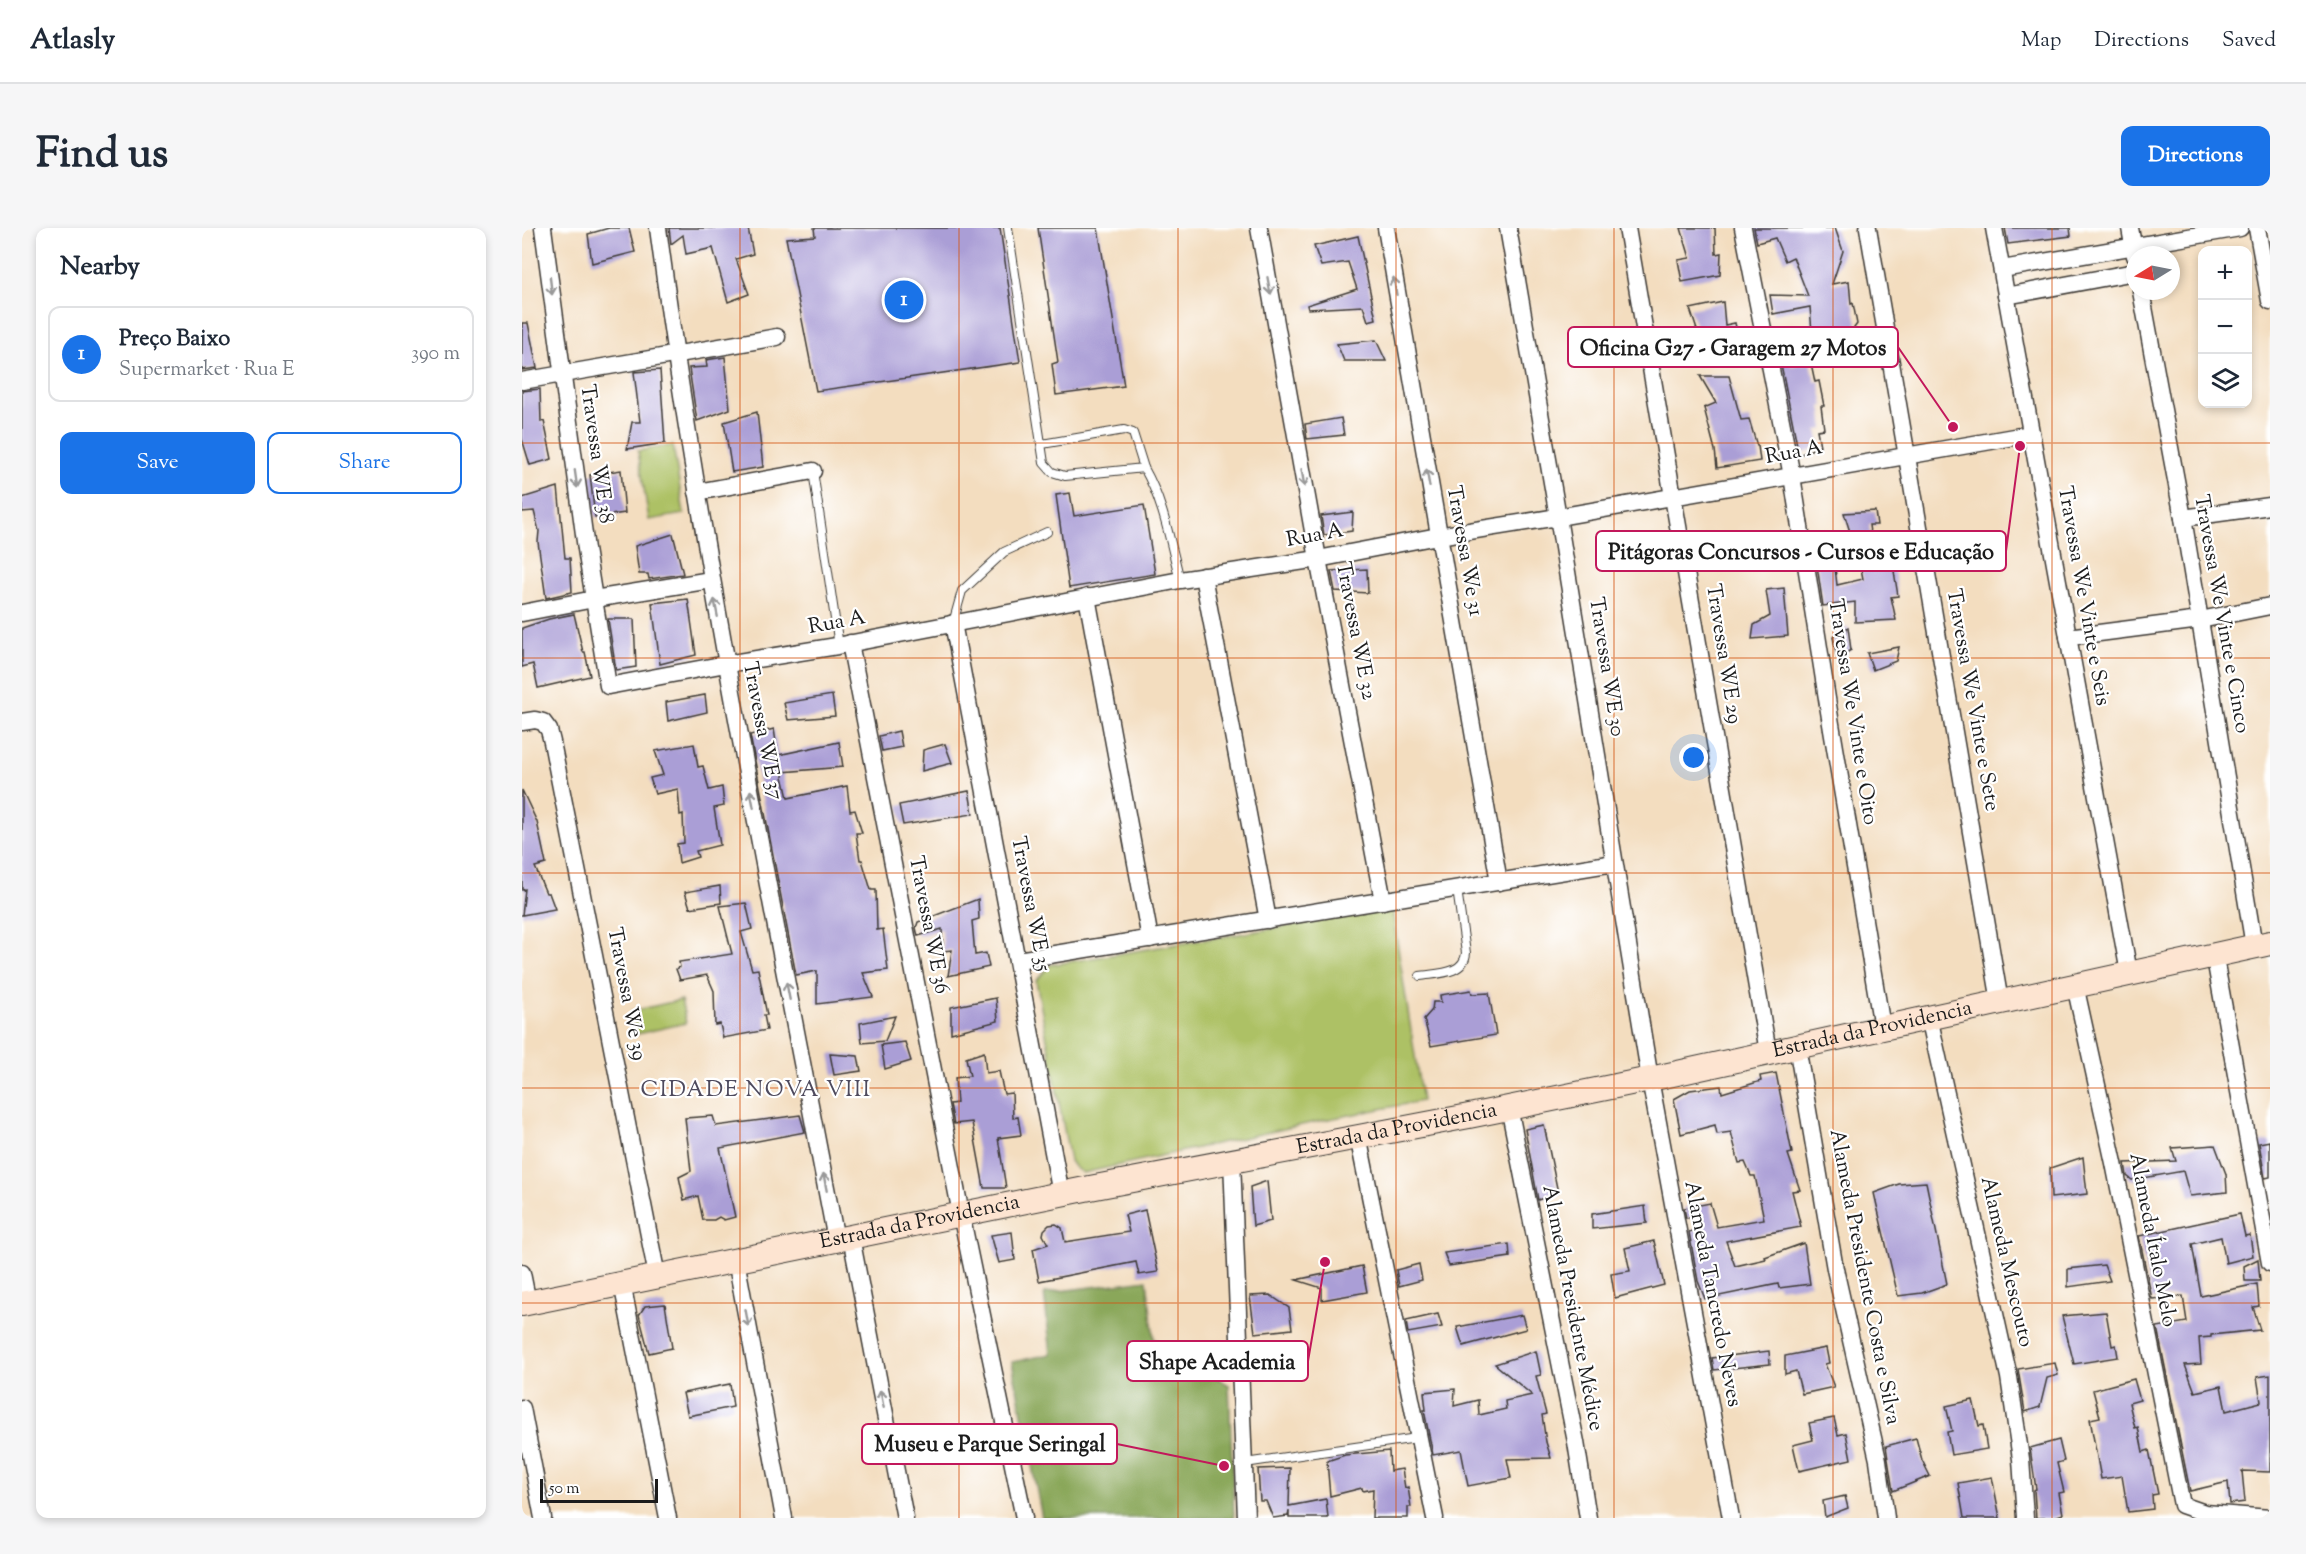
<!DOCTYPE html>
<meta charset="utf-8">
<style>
:root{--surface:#fff;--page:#f6f6f7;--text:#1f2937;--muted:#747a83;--line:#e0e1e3;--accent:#1a73e8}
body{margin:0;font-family:"Sorts Mill Goudy",serif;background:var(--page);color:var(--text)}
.controls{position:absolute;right:18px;top:18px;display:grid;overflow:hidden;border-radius:12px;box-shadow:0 3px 9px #0003}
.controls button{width:54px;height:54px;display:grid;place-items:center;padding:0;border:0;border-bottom:2px solid var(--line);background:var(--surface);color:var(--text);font:30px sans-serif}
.compass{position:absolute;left:1604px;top:18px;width:54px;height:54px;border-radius:50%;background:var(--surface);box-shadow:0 3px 9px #0003;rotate:260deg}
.scale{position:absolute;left:18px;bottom:15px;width:118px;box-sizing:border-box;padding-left:6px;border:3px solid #1c1c1c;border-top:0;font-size:16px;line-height:21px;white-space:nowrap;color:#1c1c1c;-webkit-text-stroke:4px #fff;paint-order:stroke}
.you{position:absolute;left:1172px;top:530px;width:21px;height:21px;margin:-15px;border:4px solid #fff;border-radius:50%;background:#1a73e8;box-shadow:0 0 0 9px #1a73e833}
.badge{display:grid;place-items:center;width:39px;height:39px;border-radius:50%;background:var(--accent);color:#fff;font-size:20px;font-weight:700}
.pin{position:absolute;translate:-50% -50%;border:3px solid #fff;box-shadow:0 2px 6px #0006}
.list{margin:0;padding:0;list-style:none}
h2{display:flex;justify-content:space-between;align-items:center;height:78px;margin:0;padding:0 24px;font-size:26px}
h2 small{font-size:20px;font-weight:400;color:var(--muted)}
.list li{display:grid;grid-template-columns:39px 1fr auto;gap:18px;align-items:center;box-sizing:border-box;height:96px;margin:0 12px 12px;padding:0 12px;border:2px solid var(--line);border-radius:12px}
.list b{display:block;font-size:22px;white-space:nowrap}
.list p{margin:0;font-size:20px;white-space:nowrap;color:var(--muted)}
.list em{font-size:20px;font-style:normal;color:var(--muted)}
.actions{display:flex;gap:12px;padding:18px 24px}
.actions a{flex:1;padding:14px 0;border:2px solid var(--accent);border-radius:12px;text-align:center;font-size:21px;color:var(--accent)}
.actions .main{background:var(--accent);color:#fff}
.icon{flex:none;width:33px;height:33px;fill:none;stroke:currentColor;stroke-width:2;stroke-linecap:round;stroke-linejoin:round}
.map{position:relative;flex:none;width:1748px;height:1290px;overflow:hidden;border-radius:12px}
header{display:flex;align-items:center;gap:36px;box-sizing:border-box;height:84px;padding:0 30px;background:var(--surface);border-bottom:2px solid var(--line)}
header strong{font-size:28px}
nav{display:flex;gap:33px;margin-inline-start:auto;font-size:21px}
.intro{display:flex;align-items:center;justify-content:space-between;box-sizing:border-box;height:144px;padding:0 36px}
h1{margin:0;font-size:42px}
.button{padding:15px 27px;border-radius:12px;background:var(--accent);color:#fff;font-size:21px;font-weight:700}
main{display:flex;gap:36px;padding:0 36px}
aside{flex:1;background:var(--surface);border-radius:12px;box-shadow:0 3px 9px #0003}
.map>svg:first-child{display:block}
</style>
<header>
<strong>Atlasly</strong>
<nav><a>Map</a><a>Directions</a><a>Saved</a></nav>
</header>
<div class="intro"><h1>Find us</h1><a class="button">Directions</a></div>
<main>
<aside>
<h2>Nearby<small></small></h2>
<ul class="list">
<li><span class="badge">1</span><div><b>Preço Baixo</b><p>Supermarket · Rua E</p></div><em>390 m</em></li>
</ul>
<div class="actions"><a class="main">Save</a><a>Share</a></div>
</aside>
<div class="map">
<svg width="1748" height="1290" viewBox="0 0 1748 1290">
<rect width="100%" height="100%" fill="#fff"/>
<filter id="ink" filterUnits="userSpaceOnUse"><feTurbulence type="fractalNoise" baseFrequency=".0167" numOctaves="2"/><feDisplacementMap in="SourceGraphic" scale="12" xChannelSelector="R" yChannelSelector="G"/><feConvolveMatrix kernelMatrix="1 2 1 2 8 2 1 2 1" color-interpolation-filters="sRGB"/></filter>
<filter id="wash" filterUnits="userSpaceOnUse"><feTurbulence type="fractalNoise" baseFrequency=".008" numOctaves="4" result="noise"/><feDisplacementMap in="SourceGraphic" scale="24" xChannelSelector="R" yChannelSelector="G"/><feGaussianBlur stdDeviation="1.35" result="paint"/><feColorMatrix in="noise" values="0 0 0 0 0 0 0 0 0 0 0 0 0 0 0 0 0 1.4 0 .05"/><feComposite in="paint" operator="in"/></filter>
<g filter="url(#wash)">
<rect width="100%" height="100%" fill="#f3ddbf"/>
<g fill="#adc165" stroke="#646e40" stroke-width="1.5">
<polygon points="151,217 162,286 127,292 116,223"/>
<polygon points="870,681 900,873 807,891 561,945 553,940 548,933 514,753 528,737"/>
<polygon points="159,772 164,795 115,806 110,783"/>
</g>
<polygon fill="#8aa75a" stroke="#53623b" stroke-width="1.5" points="625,1052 632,1111 707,1157 712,1290 520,1290 490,1134 529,1126 522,1065"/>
<g id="blocks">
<g fill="#aa9ed6">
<polygon points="87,0 107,0 113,24 70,35 66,6"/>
<polygon points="147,0 226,0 231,26 214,31 227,66 206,74 191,20 164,26 161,7 149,16"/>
<polygon points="292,0 478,0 498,134 294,163 264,10 293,8"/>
<polygon points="516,0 576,0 602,158 534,167 530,136 536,134"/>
<polygon points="1159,0 1193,0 1194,26 1199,25 1198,47 1160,54 1156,32 1168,30"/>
<polygon points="1232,0 1313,0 1321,23 1310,56 1327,53 1329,76 1331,75 1335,96 1332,100 1337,120 1299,125 1295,102 1290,104 1288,79 1251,86 1248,67 1286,68 1271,29 1263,33 1253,10 1235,15"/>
<polygon points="1483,0 1548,0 1549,8 1486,16"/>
<polygon points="836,8 854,91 846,93 841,78 786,81 785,77 835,61 826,34 799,38 792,18"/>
<polygon points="1201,74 1203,97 1213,95 1218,117 1176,123 1171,103 1175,102 1168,81"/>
<polygon points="0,95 6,95 15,140 0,142"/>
<polygon points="854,112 864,133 822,133 815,116"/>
<polygon points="1258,116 1269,138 1289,135 1293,154 1297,153 1302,178 1299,178 1302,201 1295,202 1298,218 1277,227 1257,126"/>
<polygon points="203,129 208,181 175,193 167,140 185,139 184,132"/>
<polygon points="138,142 143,215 105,221 110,194 118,194 112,144"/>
<polygon points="1178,148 1207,148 1219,192 1227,191 1235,218 1236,218 1238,233 1195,240 1193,222 1182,180 1194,175"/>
<polygon points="18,161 19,194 22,193 30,231 8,237 0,211 0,163"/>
<polygon points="235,184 241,239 210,244 202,194"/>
<polygon points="819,190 822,207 785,211 783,196"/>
<polygon points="99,242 103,285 73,289 68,247"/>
<polygon points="36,259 43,330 48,330 50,364 24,370 16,314 17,303 12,283 0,284 0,270"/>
<polygon points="548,265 552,288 622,277 633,346 547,360 534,267"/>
<polygon points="1353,283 1355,297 1347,297 1351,329 1375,324 1377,341 1372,343 1376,368 1369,369 1374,392 1333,394 1333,374 1301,378 1295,337 1312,331 1315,357 1341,351 1336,324 1330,326 1327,307 1329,307 1322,285"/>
<polygon points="831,284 830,303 802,307 799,288"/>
<polygon points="151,306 161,346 127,351 126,346 117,346 113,318"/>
<polygon points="845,341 846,365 813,363 809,343"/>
<polygon points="1262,360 1266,408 1230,411 1232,397 1248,388 1244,362"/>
<polygon points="166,371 174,427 138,436 130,375"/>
<polygon points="52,386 61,424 63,424 68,448 16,460 11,436 0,439 0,400 27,391"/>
<polygon points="86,391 112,391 114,439 94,442"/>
<polygon points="1326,399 1329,422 1315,430 1311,409"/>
<polygon points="1377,419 1374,433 1351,442 1345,425"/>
<polygon points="183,467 185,484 146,493 144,474"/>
<polygon points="310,467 313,488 266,492 262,475"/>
<polygon points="252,501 256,527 317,514 321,539 260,544 266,570 325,558 328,583 333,582 340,605 334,605 338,632 340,632 349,662 354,662 355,702 361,701 366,742 341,745 351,769 295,776 295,743 274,747 228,507"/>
<polygon points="377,503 380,519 360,523 357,508"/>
<polygon points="172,516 176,539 181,538 187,562 200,559 202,578 192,580 198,617 174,623 176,629 157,635 155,616 162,615 161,586 158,587 156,561 133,566 128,550 141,547 133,523"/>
<polygon points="423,516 430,535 400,543 401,522"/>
<polygon points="0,562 15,594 24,636 13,639 24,665 27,665 33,681 0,687 3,661 0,662"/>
<polygon points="447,563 451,586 381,597 377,577"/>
<polygon points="198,658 199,675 168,680 163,664"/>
<polygon points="456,671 457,691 450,693 453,727 464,725 467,739 426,748 430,722 421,723 420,701 396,708 394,700 396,694"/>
<polygon points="224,675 230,701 219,704 230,742 236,741 245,787 242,787 245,802 201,810 198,796 193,797 192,763 185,747 158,752 154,741 158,739 157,734 210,726 198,678"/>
<polygon points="949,762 950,766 967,765 974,807 909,818 902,791 910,782 911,774 919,774 918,767"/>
<polygon points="474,770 476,793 429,805 429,779"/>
<polygon points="373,788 363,813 340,815 338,795"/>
<polygon points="383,814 389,833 363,841 359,817"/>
<polygon points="462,824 464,845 477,843 482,866 490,865 491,890 496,889 499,907 476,910 484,960 462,960 450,894 432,896 428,876 435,875 433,850 448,848 444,830"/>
<polygon points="308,826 336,828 339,843 312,847"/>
<polygon points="1254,845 1270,925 1266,926 1278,962 1270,963 1279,999 1204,1013 1213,1038 1244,1031 1243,1029 1282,1015 1288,1056 1257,1060 1256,1056 1183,1071 1176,1053 1167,1004 1179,1000 1177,989 1164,990 1162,980 1188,975 1195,999 1242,991 1233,948 1229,948 1223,934 1217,935 1209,904 1195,906 1193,897 1159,906 1152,871 1168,862 1199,858 1200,865 1239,853 1238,848"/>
<polygon points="278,887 283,904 198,920 213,989 202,992 197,989 192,992 181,992 176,968 162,972 157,949 169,943 163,890 191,888 194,898"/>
<polygon points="1022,897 1036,965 1016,972 1003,901"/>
<polygon points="1748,913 1748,949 1743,950 1737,915"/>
<polygon points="1693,917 1704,946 1705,964 1668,968 1661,943 1610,952 1605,948 1603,935 1654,933 1650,920"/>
<polygon points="1561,929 1565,966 1529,970 1528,940"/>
<polygon points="745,953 749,993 731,998 728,959"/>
<polygon points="1404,954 1425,1056 1400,1065 1376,1068 1352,965 1377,956"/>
<polygon points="1123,978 1125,995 1070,1001 1070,986"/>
<polygon points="623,982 636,1044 617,1047 614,1034 517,1053 511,1021 526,1016 521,1007 522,1002 527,997 534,996 540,1000 543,1014 607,1004 603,987"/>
<polygon points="1718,986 1723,1008 1728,1007 1731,1028 1704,1035 1699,1009 1670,1016 1679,1068 1735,1056 1737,1078 1731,1079 1738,1102 1689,1107 1689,1109 1677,1110 1679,1136 1663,1137 1673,1164 1699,1158 1704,1183 1739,1174 1735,1149 1748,1147 1748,1244 1720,1243 1723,1274 1708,1276 1706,1254 1668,1263 1635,1099 1665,1094 1661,1068 1630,1071 1617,1008"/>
<polygon points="490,1004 493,1032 477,1035 469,1007"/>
<polygon points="1132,1013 1142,1057 1093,1070 1089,1046 1108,1043 1103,1020"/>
<polygon points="987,1016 988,1029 927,1038 922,1025"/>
<polygon points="1736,1031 1738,1053 1723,1053 1722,1038"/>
<polygon points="897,1036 900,1052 877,1058 874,1042"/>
<polygon points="1582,1037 1588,1053 1546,1059 1546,1041"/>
<polygon points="840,1038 845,1064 800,1072 800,1060 774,1052"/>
<polygon points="748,1067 767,1080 770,1101 733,1105 728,1068"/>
<polygon points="143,1076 150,1120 127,1125 117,1087 123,1078"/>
<polygon points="1584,1084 1590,1118 1594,1117 1596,1129 1552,1136 1540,1088"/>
<polygon points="916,1086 920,1099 886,1105 884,1093"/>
<polygon points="1000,1087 1004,1101 941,1118 935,1099"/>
<polygon points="1304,1120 1307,1135 1303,1136 1312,1159 1280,1166 1274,1143 1263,1146 1263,1128"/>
<polygon points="1014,1123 1019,1147 1014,1148 1024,1186 1020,1187 1024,1214 1029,1230 985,1231 989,1250 946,1258 939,1222 911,1227 902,1182 904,1182 902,1164 933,1161 932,1178 956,1172 957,1187 984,1181 983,1173 1010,1167 973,1136"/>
<polygon points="1247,1123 1248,1136 1192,1142 1190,1130"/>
<polygon points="1533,1135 1536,1147 1525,1150 1518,1179 1503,1184 1496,1141"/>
<polygon points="1612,1151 1618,1172 1607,1175 1613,1200 1616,1199 1621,1224 1627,1222 1636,1266 1630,1267 1631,1281 1606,1284 1600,1248 1579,1251 1568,1191 1578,1189 1571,1162"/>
<polygon points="208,1156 211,1179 166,1188 161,1165"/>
<polygon points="1451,1172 1457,1198 1461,1197 1465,1221 1429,1227 1425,1204 1430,1203 1424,1178"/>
<polygon points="1312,1190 1316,1207 1324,1205 1329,1231 1277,1243 1271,1217 1291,1212 1287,1195"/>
<polygon points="1394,1210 1400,1232 1408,1248 1371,1263 1364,1218"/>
<polygon points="1537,1212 1542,1233 1535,1235 1542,1264 1537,1265 1541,1286 1530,1290 1514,1290 1512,1262 1514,1261 1508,1220"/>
<polygon points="867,1223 868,1243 880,1241 883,1260 886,1259 889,1279 886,1279 886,1290 850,1290 851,1261 841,1263 840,1260 808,1268 805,1233 823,1227"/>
<polygon points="768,1240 767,1278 804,1271 806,1290 767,1290 767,1282 766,1288 751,1290 744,1273 738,1273 736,1241"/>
<polygon points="1470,1249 1478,1290 1442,1290 1436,1255"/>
<polygon points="1323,1268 1326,1280 1303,1289 1301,1273"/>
</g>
</g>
</g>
<g filter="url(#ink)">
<use href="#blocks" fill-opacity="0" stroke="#3c3934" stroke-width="1.5"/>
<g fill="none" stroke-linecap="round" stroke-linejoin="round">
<g stroke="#3c3934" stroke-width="10">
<g id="service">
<path d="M486 0 522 235 530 244 543 248 622 240C642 275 648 314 658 352"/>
<polyline points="520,216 602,202 611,205 622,240"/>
<polyline points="291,243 317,418"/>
<polyline points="431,395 440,363 482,324 525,304"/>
<path d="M898 748C915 745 942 747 944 725L935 661"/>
<polyline points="723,1235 895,1210"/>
</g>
</g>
<g stroke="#3c3934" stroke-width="19">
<g id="minor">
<polyline points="21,0 64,321 86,458 204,436 315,418 658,352 796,331 916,308 1036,289 1509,206"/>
<path d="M136 0C181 340 250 675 314 1012"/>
<polyline points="737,0 796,331 861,673"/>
<polyline points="864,0 977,654"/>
<polyline points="986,0 1036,289 1128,851 1209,1290"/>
<polyline points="1105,0 1246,824"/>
<polyline points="1221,0 1270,248 1309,496 1360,799"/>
<polyline points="1346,0 1478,774"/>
<polyline points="1472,0 1607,745"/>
<polyline points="1608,0 1613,28"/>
<polyline points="1735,0 1748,73"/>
<polyline points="1480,41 1718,0"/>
<polyline points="1619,63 1661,290 1732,718"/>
<polyline points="1484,68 1613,44"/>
<polyline points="0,153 255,109"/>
<polyline points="175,264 291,243"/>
<polyline points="1661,290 1748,278"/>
<polyline points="681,348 746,692"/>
<polyline points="565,369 628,711"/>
<polyline points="0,385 72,371 189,352"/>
<polyline points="431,395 539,966"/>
<polyline points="1546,409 1678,392 1748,378"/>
<polyline points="328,415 439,986 502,1290"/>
<polyline points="0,494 13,492 21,494 27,502 30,514 135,1048"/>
<polyline points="1692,725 1748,1035"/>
<polyline points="496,732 1092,635"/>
<polyline points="1553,757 1592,935 1660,1277 1683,1285 1748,1290"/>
<polyline points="1407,789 1487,1149 1499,1231 1503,1290"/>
<polyline points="1275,818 1313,1041 1356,1232 1364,1290"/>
<polyline points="987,879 1054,1214 1066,1290"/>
<polyline points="836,908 913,1290"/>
<polyline points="710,932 724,1290"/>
<polyline points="329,1009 383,1290"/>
<polyline points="214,1032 262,1290"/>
<polyline points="0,1045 6,1075"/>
<polyline points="100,1055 146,1290"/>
<polyline points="0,1180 21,1290"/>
</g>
</g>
<g stroke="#3c3934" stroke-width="26">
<g id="secondary">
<path id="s1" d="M0 1076 568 960 947 888 1128 851 1748 715"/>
</g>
</g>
<use href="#service" stroke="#fff" stroke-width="8"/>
<use href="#minor" stroke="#fff" stroke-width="16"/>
<use href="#secondary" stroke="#fde4d1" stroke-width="24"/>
</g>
<defs><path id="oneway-shaft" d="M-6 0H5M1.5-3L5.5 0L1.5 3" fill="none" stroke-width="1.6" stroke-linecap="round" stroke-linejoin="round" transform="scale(1.5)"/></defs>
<g stroke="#999">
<use href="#oneway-shaft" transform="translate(29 58) rotate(83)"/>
<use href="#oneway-shaft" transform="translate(747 58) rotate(80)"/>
<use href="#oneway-shaft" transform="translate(873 58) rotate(-100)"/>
<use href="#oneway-shaft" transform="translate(781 250) rotate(80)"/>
<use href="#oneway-shaft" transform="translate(906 250) rotate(-100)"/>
<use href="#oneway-shaft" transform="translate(54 251) rotate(82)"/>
<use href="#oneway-shaft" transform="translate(194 380) rotate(-101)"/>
<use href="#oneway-shaft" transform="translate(230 571) rotate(-101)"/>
<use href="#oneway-shaft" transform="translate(266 763) rotate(-101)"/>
<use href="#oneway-shaft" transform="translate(303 954) rotate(-101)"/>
<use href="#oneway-shaft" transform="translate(225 1090) rotate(80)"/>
<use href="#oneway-shaft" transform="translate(360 1171) rotate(-101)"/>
</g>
</g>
<path fill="none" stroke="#d4530e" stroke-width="1.5" stroke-opacity="0.55" d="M218 0V1290M437 0V1290M656 0V1290M874 0V1290M1092 0V1290M1311 0V1290M1530 0V1290M0 215H1748M0 430H1748M0 645H1748M0 860H1748M0 1075H1748"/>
<g text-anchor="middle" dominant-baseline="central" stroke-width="4.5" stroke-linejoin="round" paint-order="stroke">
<g font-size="21" fill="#1c1c1c" stroke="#fff">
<text transform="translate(1272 225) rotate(-10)">Rua A</text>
<text transform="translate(74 226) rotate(82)">Travessa WE 38</text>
<text transform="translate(793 308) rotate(-10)">Rua A</text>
<text transform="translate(942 323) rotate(80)">Travessa We 31</text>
<text transform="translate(1561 368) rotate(80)">Travessa We Vinte e Seis</text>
<text transform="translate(1699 386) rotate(80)">Travessa We Vinte e Cinco</text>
<text transform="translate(315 395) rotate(-10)">Rua A</text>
<text transform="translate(833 403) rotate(79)">Travessa WE 32</text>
<text transform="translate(1201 426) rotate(81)">Travessa WE 29</text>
<text transform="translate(1084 439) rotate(81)">Travessa WE 30</text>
<text transform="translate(1450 472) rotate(80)">Travessa We Vinte e Sete</text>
<text transform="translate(1330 484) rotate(81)">Travessa We Vinte e Oito</text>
<text transform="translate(240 503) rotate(79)">Travessa WE 37</text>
<text transform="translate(508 676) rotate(79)">Travessa WE 35</text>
<text transform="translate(406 697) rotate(79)">Travessa WE 36</text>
<text transform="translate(104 766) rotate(79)">Travessa We 39</text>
<text stroke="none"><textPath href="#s1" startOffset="1378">Estrada da Providencia</textPath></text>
<text stroke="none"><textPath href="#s1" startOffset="892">Estrada da Providencia</textPath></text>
<text stroke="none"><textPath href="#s1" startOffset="406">Estrada da Providencia</textPath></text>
<text transform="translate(1630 1012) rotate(79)">Alameda Ítalo Melo</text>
<text transform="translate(1484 1034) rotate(77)">Alameda Mescouto</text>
<text transform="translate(1342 1049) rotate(79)">Alameda Presidente Costa e Silva</text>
<text transform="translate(1190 1066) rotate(79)">Alameda Tancredo Neves</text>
<text transform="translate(1050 1080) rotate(79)">Alameda Presidente Médice</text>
</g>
<g font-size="22" letter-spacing="1.5" fill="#4e4a5d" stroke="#fff">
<text x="234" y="863">CIDADE NOVA VIII</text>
</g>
</g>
<path fill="none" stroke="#c2185b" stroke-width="2" d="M1431 199L1376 119M1498 218L1484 323M803 1034L786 1133M702 1238L595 1216"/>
<g fill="#c2185b" stroke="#fff" stroke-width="2">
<circle cx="1431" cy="199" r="6"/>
<circle cx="1498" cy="218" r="6"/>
<circle cx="803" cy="1034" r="6"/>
<circle cx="702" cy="1238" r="6"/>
</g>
<g fill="#fff" stroke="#c2185b" stroke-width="2">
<rect x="1046" y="99" width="330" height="40" rx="6"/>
<rect x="1074" y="303" width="410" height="40" rx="6"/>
<rect x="605" y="1113" width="181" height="40" rx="6"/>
<rect x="340" y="1196" width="255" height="40" rx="6"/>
</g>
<g font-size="22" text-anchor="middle" font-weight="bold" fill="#1c1c1c">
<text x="1211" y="127">Oficina G27 - Garagem 27 Motos</text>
<text x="1279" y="331">Pitágoras Concursos - Cursos e Educação</text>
<text x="695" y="1141">Shape Academia</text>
<text x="468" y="1223">Museu e Parque Seringal</text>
</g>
</svg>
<div class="controls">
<button>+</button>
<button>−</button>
<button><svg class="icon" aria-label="layers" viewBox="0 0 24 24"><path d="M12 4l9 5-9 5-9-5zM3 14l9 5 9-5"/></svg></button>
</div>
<svg class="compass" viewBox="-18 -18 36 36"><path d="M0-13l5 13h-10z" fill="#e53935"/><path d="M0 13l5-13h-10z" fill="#747a83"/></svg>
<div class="scale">50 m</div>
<div class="you"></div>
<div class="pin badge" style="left:382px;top:72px">1</div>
</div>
</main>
